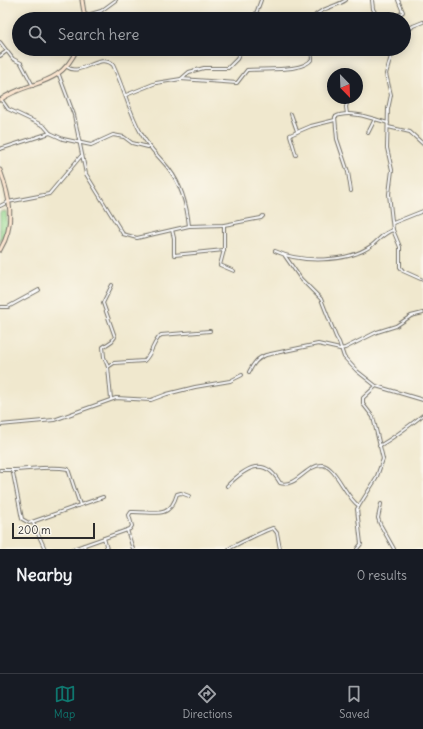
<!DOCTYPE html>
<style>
:root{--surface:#171b24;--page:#20242c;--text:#f1f3f6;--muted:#9ea1a6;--line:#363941;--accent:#0f766e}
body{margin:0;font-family:Delius,sans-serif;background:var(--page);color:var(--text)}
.compass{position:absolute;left:327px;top:68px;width:36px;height:36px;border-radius:50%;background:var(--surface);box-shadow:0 2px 10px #0003;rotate:157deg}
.scale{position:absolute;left:12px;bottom:10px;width:83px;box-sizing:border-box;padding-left:4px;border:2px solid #2b2b2b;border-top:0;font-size:11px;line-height:14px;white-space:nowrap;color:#2b2b2b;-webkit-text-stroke:3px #fbf7ec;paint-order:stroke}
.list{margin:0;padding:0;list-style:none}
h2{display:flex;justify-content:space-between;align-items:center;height:52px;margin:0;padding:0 16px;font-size:17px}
h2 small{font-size:13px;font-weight:400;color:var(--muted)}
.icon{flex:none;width:22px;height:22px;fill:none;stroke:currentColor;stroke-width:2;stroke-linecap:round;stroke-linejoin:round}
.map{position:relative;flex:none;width:423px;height:549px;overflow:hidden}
.search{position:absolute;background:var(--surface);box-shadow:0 2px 10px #0003;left:12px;right:12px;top:12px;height:44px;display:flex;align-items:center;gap:10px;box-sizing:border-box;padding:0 14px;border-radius:22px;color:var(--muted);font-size:15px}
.sheet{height:124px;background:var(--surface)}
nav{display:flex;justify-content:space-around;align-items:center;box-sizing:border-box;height:56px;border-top:1px solid var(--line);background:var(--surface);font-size:11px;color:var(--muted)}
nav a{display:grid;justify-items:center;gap:2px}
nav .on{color:var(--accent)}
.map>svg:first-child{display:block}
</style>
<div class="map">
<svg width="423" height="549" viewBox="0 0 423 549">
<rect width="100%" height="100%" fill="#fbf7ec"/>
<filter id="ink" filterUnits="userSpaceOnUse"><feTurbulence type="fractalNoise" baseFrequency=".025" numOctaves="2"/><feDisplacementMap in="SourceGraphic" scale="8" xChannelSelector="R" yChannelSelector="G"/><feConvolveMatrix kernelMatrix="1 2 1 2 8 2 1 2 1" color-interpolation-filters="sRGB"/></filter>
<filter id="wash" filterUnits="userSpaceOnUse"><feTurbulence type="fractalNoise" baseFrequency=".012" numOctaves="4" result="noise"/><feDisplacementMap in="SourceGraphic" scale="16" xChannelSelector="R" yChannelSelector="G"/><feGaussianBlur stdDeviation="0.9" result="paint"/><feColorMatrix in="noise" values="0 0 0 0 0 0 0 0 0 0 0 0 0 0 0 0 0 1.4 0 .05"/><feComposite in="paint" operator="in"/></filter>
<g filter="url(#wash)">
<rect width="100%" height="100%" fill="#f0e8ce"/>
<polygon fill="#97da91" stroke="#61825e" points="6,211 8,227 0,243 0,212"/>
</g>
<g filter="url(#ink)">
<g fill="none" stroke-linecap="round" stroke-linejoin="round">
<g stroke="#706d64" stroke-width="4">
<g id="street">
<polyline points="372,0 373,9 379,19"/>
<polyline points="84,16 101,11 116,0"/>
<polyline points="159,19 170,15 180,14"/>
<polyline points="254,19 261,0"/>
<path d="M312 19C321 7 334 8 346 0"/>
<polyline points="393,19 403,12 398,0"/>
<polyline points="404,35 413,26 423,22"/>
<polyline points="0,42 13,59 21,63 33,86"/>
<polyline points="393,49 386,74 391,95 388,109 387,148 392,170 389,194 393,230 400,247 400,267 403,271 423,280"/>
<polyline points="353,52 393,52"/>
<polyline points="0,56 7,51"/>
<path d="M67 67C81 77 100 52 113 65 124 88 129 112 141 133 150 150 158 155 169 169 182 186 187 205 189 226"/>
<polyline points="59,75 74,115 86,174 123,234 137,238 189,226 224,225 261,218 263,216"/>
<path d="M181 79 237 83 247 70C262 68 303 73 312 59L311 49"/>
<polyline points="126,95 156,83 181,79 189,72 204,68 228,68 237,59 242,49"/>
<polyline points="1,99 8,109 44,126 50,133 63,139 91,145 113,135 124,137 132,143 148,147"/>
<polyline points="291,114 297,131"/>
<polyline points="347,114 346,107 348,99"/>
<polyline points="388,127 410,132 423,144"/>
<polyline points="368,133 375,119"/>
<polyline points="0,149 50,133"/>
<polyline points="296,155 290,135 311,126 335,120"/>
<path d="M351 191 348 172 337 139 335 117C349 109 374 119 388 123"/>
<polyline points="0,206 8,202 49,194 81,156"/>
<polyline points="393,223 423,211"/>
<polyline points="224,225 224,250 220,265 234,271"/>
<polyline points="172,230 174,238 174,255 224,250"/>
<path d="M275 251C300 263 347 263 371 246 379 240 383 233 393 230"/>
<polyline points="285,256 301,279 321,299 336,337 339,342 344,357 357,371 376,386 423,400"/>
<polyline points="0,307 8,307 39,290"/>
<polyline points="108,367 104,357 103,347 112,341 115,337 103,303 112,285"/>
<path d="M249 372C253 364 257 358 266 355L318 344 340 349 345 348 377 332 396 326 411 316 423 313"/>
<path d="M111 399 108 367 114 363 144 361C152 354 153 342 161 335L210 331"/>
<polyline points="0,425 54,420 116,398 151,400 167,394 195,387 230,381 242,375"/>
<path d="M379 446C395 437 409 426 423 415"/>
<polyline points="0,470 11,470 13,473 22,519 29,523 103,497"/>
<path d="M11 470C30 470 49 465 68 469L80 505"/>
<path d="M227 486C245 468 264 455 280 483 296 488 306 465 322 465 336 466 345 497 359 506"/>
<polyline points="381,504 378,518 380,524 394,549"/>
<polyline points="33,523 45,549"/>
<polyline points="127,530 133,549"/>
<polyline points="104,538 107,549"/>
<polyline points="84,545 85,549"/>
<path d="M73 549 130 529 132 526 129 515 131 512C154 511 169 521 177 494L181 493 189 496"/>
<path d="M229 549C231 547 268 529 273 528L277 533 280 549"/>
<polyline points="357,549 361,544 357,509 376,479 383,459 373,417 363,404 363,398 376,386"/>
</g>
</g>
<g stroke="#706d64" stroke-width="5">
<g id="secondary">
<polyline points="82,0 85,19"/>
<path d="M0 100C30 79 59 89 77 49"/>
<path d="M0 170C10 197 16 224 0 250"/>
</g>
</g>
<use href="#street" stroke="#fff" stroke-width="2"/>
<use href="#secondary" stroke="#fbe5cf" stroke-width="3"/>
</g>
</g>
</svg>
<svg class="compass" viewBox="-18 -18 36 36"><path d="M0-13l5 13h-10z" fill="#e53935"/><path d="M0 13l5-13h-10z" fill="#9ea1a6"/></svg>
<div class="scale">200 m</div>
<div class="search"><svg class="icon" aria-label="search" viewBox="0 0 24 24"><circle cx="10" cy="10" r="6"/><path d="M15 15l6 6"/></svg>Search here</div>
</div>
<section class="sheet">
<h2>Nearby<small>0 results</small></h2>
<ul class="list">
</ul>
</section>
<nav>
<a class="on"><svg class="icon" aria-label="map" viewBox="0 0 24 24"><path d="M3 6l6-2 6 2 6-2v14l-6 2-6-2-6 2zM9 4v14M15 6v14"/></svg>Map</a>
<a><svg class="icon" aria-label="directions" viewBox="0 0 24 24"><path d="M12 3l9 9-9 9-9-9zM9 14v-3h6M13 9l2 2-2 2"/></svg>Directions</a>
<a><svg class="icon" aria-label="saved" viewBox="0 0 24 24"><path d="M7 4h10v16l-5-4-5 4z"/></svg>Saved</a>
</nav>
